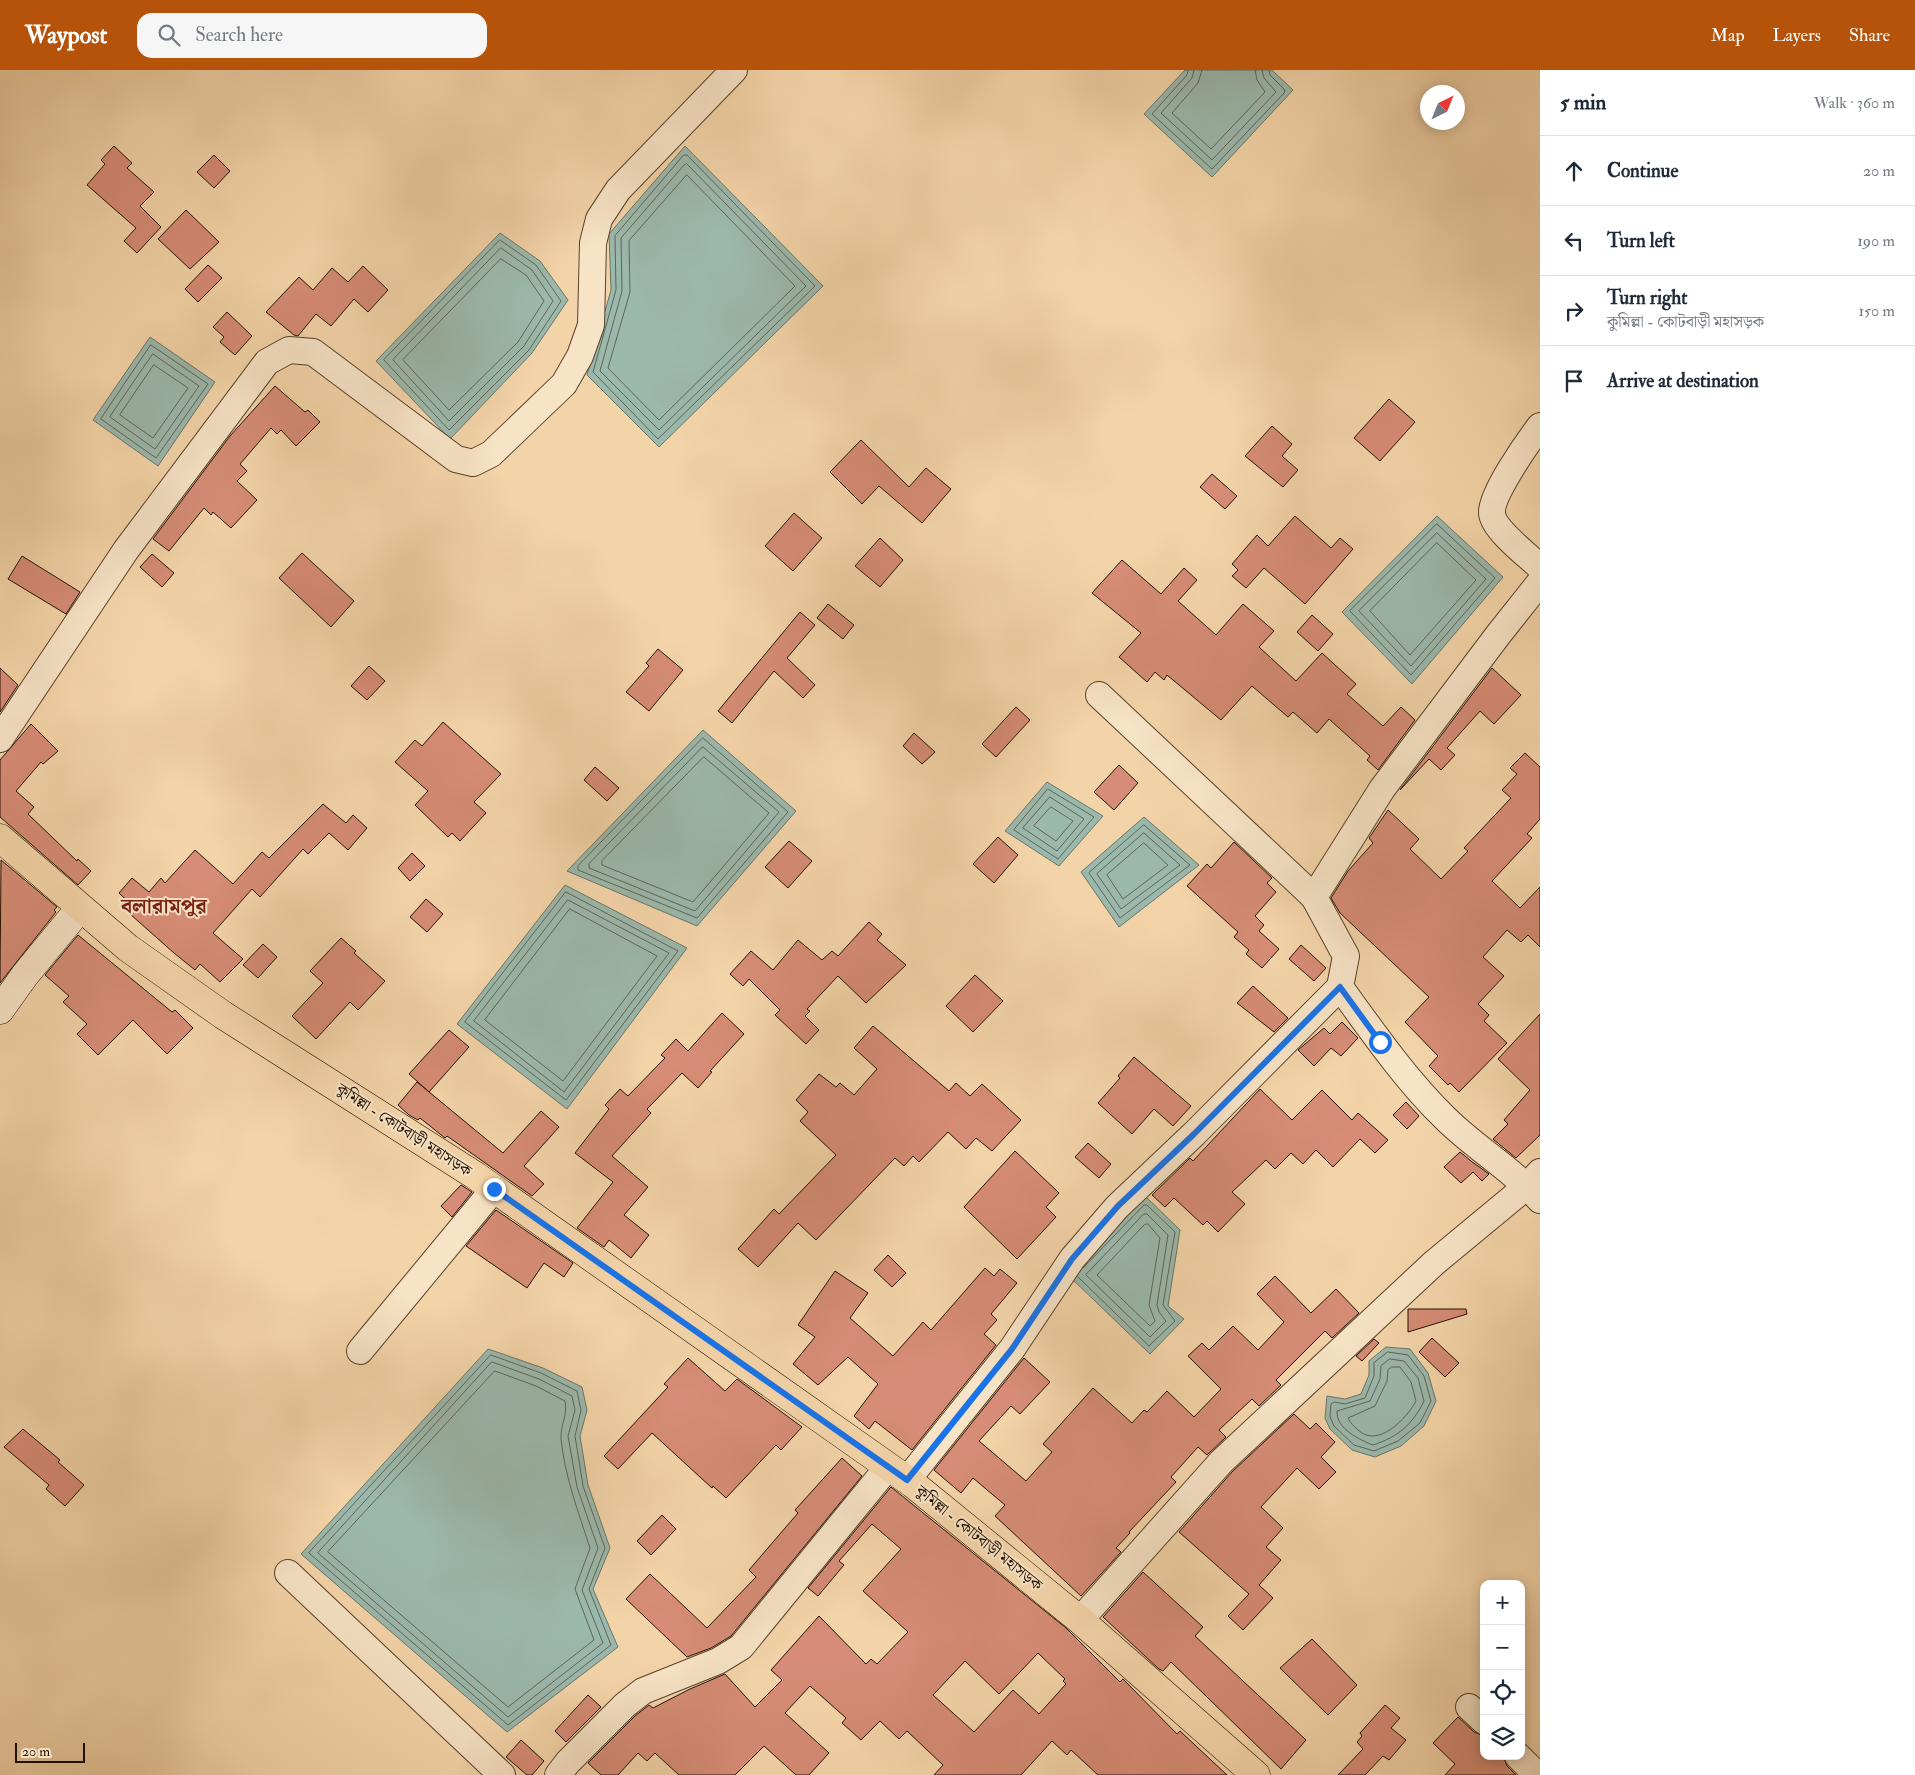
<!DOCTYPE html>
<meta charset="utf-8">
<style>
:root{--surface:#fff;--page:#f6f6f7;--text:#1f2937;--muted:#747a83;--line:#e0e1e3;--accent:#b45309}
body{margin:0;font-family:"IM FELL Double Pica","Noto Serif Bengali",serif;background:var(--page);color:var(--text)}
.controls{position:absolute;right:15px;bottom:15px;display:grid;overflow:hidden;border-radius:10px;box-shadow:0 2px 12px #0003}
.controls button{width:45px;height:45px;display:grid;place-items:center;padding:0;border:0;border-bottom:1px solid var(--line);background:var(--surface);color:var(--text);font:25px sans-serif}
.compass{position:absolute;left:1420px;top:15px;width:45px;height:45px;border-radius:50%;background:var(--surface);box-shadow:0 2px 12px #0003;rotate:43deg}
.scale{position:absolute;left:15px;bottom:12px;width:70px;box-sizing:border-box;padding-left:5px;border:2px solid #241101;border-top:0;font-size:14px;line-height:18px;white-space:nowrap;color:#241101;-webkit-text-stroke:4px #f7e3c6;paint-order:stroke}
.stop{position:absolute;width:15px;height:15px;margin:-11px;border:4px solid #1a73e8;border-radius:50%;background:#fff}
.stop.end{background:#1a73e8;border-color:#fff;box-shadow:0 1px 5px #0008}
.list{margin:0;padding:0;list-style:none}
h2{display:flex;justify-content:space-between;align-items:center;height:65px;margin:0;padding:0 20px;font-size:21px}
h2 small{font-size:16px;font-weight:400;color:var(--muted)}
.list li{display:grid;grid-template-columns:32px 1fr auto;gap:15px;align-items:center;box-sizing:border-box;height:70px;padding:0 20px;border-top:1px solid var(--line)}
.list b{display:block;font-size:19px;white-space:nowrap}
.list p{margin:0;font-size:16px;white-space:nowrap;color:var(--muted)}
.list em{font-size:16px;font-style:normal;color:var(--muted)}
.icon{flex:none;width:28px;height:28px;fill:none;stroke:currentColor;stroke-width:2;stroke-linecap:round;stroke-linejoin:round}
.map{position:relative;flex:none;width:1540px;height:1705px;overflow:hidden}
header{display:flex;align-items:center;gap:30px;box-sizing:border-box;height:70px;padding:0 25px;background:var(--accent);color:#fff}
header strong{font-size:24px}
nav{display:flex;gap:28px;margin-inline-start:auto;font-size:18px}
.search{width:350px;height:45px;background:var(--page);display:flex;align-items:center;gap:12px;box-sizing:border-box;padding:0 18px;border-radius:15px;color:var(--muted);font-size:19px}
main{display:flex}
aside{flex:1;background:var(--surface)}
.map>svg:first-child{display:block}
</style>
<header>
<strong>Waypost</strong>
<div class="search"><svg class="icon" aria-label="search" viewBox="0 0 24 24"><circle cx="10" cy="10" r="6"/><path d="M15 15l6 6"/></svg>Search here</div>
<nav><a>Map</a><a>Layers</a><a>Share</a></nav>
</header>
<main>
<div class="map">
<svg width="1540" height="1705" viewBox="0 0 1540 1705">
<rect width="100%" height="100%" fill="#f3d4a8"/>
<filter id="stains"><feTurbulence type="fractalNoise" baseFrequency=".004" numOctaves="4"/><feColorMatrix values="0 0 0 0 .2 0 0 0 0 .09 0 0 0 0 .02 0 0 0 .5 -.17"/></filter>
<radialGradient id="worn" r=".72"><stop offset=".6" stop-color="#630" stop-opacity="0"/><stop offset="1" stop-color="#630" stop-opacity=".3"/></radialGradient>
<g fill="#9bb8ac" stroke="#6b7568">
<polygon points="1185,0 1272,0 1293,20 1212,107 1144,44"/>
<polygon points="685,76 823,216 659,377 587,305 611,220 609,164"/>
<polygon points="500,163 540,191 568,230 532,283 450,369 376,291"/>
<polygon points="150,267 215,312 158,396 93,350"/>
<polygon points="1437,446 1503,507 1412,614 1342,542"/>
<polygon points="703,660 796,741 697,856 567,801"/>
<polygon points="1047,712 1103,746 1059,796 1005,761"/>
<polygon points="1144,747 1199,795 1119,857 1081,802"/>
<polygon points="565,815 687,878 567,1039 457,954"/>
<polygon points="1145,1126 1180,1160 1168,1236 1184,1249 1150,1284 1069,1206"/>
<polygon points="1386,1277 1410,1279 1428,1303 1436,1331 1424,1356 1401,1376 1375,1387 1352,1380 1330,1359 1325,1348 1327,1326 1345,1329 1361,1324 1369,1305 1369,1291"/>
<polygon points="488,1279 543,1298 582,1317 587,1340 580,1366 588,1415 610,1478 593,1519 618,1577 507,1662 301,1484"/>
</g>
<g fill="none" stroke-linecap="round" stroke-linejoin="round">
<g stroke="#606456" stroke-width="1">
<polyline points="1188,0 1187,5 1152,44 1212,99 1285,22 1284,19 1270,5 1269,0"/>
<polyline points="1194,0 1192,8 1161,43 1212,90 1276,22 1264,8 1262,0"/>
<polyline points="1202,0 1198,13 1172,43 1211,79 1265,22 1257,10 1255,0"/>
<polygon points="684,85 687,85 815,216 658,369 593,302 616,220 615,166"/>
<polygon points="687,94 806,216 659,360 600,301 622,221 621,168 684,95"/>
<polygon points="687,105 795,216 659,350 608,298 630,222 629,171"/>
<polygon points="500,170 536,195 561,231 529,280 449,360 384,290"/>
<polygon points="501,178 532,200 553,231 524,276 449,351 393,290"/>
<polygon points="501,189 526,205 544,231 518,272 449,340 403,290"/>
<polygon points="151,275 208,314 156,388 101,349"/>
<polygon points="153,284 199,316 155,379 110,347"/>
<polygon points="154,295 188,318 153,368 120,345"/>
<polygon points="1437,454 1495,508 1411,605 1350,541"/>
<polygon points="1437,463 1486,509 1411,596 1359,541"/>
<polygon points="1437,473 1476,510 1410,585 1370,541"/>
<polygon points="703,668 788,742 697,848 578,800 578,796"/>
<polygon points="703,677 779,742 695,841 589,798 589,794"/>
<polygon points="704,687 769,743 693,832 602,795 602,791"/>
<polygon points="1048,719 1094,747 1058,789 1014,760"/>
<polygon points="1050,727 1084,749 1057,781 1023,758"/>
<polygon points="1051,737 1073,751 1056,771 1034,756"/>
<polygon points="1144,755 1190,795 1120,848 1089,803"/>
<polygon points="1144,763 1180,795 1121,839 1097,804"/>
<polygon points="1144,773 1168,795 1123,829 1107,805"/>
<polygon points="566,822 678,881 566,1030 465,952"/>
<polygon points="568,830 669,883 564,1022 474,951"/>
<polygon points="570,839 657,886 563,1011 485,950"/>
<polygon points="1144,1144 1147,1144 1168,1165 1157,1235 1159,1242 1166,1251 1150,1267 1086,1205"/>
<polygon points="1148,1154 1160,1168 1149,1235 1155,1251 1150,1256 1097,1205 1144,1155"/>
<polyline points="1078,1207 1149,1276 1175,1251 1163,1235 1175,1162 1147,1135 1144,1135 1083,1198"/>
<polygon points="1388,1282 1408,1285 1424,1306 1431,1331 1420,1353 1398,1371 1374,1381 1354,1375 1334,1356 1330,1347 1331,1334 1334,1332 1345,1334 1365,1328 1374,1306 1374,1293"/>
<polygon points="491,1285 541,1303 577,1321 581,1340 575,1366 583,1416 605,1478 589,1519 611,1575 508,1655 309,1483"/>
<path d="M1390 1289 1404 1291 1418 1308 1424 1331C1413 1354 1398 1367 1373 1375 1360 1370 1336 1359 1337 1341L1370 1331 1380 1309 1381 1296Z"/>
<polygon points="492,1292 539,1309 572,1326 575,1340 568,1366 577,1417 598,1478 582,1520 603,1573 508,1647 318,1483"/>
<path d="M1392 1297H1400L1411 1312 1416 1331C1407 1348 1378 1379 1358 1360 1354 1356 1350 1353 1348 1348L1375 1336 1387 1311 1388 1300Z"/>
<path d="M495 1301 536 1316 565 1331C568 1345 560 1356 561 1369 565 1407 578 1441 590 1478L575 1519 594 1570 508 1637 328 1482Z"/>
</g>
</g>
<g fill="#d68c76" stroke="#241101" fill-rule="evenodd">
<polygon points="114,76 132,93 127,98 154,122 140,136 161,157 137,183 124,171 136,158 87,115 105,94 101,90"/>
<polygon points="214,85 230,101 214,118 197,102"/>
<polygon points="186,140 219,172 190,199 158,169"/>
<polygon points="208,195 222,208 198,232 185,219"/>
<polygon points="363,196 388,220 368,242 354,229 331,256 316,244 298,266 294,265 266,242 299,207 313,220 332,198 348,212"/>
<polygon points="227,242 252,266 235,285 220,272 224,267 213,257"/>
<polygon points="275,316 305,342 308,340 320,352 296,376 281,360 277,364 271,358 240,394 247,401 237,411 257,430 231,458 213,442 211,445 204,438 169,481 153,469 230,366"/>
<polygon points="1389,329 1415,352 1380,391 1354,368"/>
<polygon points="1272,356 1292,374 1282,386 1298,400 1283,417 1245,386"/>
<polygon points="861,370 909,417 926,398 951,419 922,453 879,416 862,434 830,402"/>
<polygon points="1212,404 1237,426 1225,439 1200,417"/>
<polygon points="794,443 822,468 793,501 765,476"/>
<polygon points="1295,446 1331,478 1340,468 1353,479 1305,534 1264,498 1246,518 1232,506 1238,500 1232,494 1257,465 1268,476"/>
<polygon points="880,468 903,490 880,517 855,496"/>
<polygon points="302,483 354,531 331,557 279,508"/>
<polygon points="152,484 174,503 162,517 140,497"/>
<polygon points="22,486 80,522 66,544 8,509"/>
<polygon points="1122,490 1161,524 1184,498 1197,510 1178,531 1216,565 1243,534 1274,561 1259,577 1296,611 1322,583 1356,614 1347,624 1383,656 1401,637 1415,650 1378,700 1367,690 1370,686 1329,649 1317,663 1293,642 1288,647 1252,616 1221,650 1167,605 1164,610 1155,602 1147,612 1119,587 1141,563 1092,523"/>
<polygon points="828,534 854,555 843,569 817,548"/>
<polygon points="800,542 815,555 787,588 815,615 803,628 774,601 732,653 718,641"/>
<polygon points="1312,545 1333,564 1318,581 1297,562"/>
<polygon points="658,579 683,600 649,641 626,622 649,596 646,593"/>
<polygon points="369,596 385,611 367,630 351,616"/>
<polygon points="0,598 18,615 0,642"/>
<polygon points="1492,598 1521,625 1494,654 1480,641 1447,678 1455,685 1441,700 1429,689 1400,720"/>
<polygon points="1016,637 1030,650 996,687 982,674"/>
<polygon points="443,652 501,704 474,732 486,743 460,771 452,763 448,767 415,735 428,721 395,692 415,670 422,676"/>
<polygon points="31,654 58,681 43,694 41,692 16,721 34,737 28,744 77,791 78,789 91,801 78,815 0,747 0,690"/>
<polygon points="914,663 935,682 922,694 903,676"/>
<polygon points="1525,683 1540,697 1540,749 1527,764 1532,768 1492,811 1520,838 1540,817 1540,877 1528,865 1521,872 1507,860 1483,887 1504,906 1478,934 1489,945 1484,951 1507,973 1459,1022 1450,1013 1448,1015 1429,996 1438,986 1405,952 1429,927 1340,843 1331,828 1348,801 1373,773 1369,768 1388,740 1419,769 1410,779 1441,809 1468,781 1464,778 1511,728 1502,720 1517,704 1510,698"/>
<polygon points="1119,695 1138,713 1114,740 1094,722"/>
<polygon points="595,697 619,718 607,731 584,710"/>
<polygon points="323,734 346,753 353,745 367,758 348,780 329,763 308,784 303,779 260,827 252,819 213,863 243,889 220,912 200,894 195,900 174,883 130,844 135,838 119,823 132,808 149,822 161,808 165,813 195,780 233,814 262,782 269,788"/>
<polygon points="998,767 1018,785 994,813 973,794"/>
<polygon points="789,771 812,791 788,818 765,797"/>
<polygon points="1234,772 1272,808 1267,813 1276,822 1255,846 1264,855 1259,861 1279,879 1262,898 1246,884 1249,880 1234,867 1238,862 1187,816 1207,794 1211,798"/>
<polygon points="412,783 425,796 410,811 398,798"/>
<polygon points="1,790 57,837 54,840 56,842 0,913"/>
<polygon points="426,829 443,844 427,862 410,847"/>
<polygon points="869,852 882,864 877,870 906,895 866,933 838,906 807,939 810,941 805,946 819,960 806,974 775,945 780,940 749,909 743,916 730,904 751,881 773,900 798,870 822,890 832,881 838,886"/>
<polygon points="78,865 172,942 175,940 193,958 167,984 133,950 98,985 77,964 87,954 63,932 69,926 45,905"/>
<polygon points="341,868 356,881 354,883 385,911 358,940 350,932 316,969 292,946 323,913 310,901"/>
<polygon points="263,874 277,887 258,908 243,895"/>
<polygon points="1301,875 1326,898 1314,911 1289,889"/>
<polygon points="975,905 1003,931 973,962 946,936"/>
<polygon points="1253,916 1288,948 1274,962 1237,933"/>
<polygon points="722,943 744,964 710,1001 712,1002 698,1018 682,1003 647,1039 651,1043 612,1086 648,1117 624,1145 649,1165 631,1188 609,1170 604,1177 577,1158 613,1112 575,1083 609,1039 605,1035 620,1019 628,1026 665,988 661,985 676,969 688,981"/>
<polygon points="1540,944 1540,1065 1516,1088 1493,1069 1508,1054 1504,1050 1530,1020 1498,989"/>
<polygon points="1342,952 1358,968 1341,986 1331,978 1314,996 1298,980 1324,958 1330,964"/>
<polygon points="873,956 949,1021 956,1013 970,1026 982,1014 1021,1050 992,1081 976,1068 966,1079 948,1062 919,1092 913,1086 904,1096 895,1088 816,1170 798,1153 758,1197 738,1179 774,1139 779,1144 836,1085 800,1051 808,1042 796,1030 819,1004 836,1017 840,1013 854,1025 877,999 854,978"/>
<polygon points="449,960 469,977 429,1022 409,1004"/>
<polygon points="1134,987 1191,1036 1173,1056 1154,1039 1132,1064 1098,1033 1120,1008 1118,1006"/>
<polygon points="417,1012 503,1083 541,1041 559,1057 524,1096 544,1114 532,1126 447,1066 445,1068 420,1048 418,1050 409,1045 398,1035"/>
<polygon points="1260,1019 1292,1050 1322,1020 1352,1050 1358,1043 1388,1070 1375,1083 1360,1069 1333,1097 1316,1080 1303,1094 1291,1083 1275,1099 1266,1090 1232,1122 1245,1134 1218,1162 1207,1151 1203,1155 1174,1128 1165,1137 1152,1125 1190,1088 1193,1091"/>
<polygon points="1406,1032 1419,1046 1407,1059 1393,1045"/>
<polygon points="1088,1073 1111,1094 1099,1108 1075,1087"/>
<polygon points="1015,1081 1059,1123 1046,1137 1056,1147 1017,1189 964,1137"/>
<polygon points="1460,1082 1471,1091 1489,1104 1482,1111 1473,1102 1461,1113 1444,1097"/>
<polygon points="461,1115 472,1122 452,1147 441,1136"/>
<polygon points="496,1140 573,1193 564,1207 544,1193 527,1218 466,1176"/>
<polygon points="888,1185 906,1203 892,1217 874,1200"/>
<polygon points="985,1198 994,1206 1000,1199 1017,1213 991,1244 997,1250 984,1264 996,1275 912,1380 875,1351 869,1359 854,1346 878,1314 848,1287 818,1315 793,1294 815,1267 798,1255 835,1201 868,1223 850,1248 893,1286 923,1252 931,1260"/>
<polygon points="1275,1206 1311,1243 1336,1219 1359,1243 1332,1268 1325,1261 1276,1310 1281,1315 1259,1336 1252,1329 1219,1360 1226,1367 1207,1385 1198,1377 1171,1407 1176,1412 1129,1462 1130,1463 1116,1478 1121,1482 1081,1526 995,1446 1005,1435 973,1408 961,1423 934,1400 1024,1288 1050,1312 1020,1344 1011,1336 979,1371 1026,1411 1052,1382 1043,1374 1093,1318 1132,1353 1144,1340 1147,1342 1167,1321 1194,1347 1221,1319 1188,1286 1202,1273 1209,1280 1233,1256 1258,1280 1284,1252 1257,1224"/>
<polygon points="1408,1239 1466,1239 1467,1244 1408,1262"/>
<polygon points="1432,1268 1459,1293 1445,1307 1419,1282"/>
<polygon points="1374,1269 1379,1273 1362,1291 1356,1286"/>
<polygon points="688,1288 725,1321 737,1309 802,1357 781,1380 776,1375 726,1428 713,1416 712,1418 652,1363 618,1399 604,1386 668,1317 664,1314"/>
<polygon points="1294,1344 1310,1359 1316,1353 1335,1372 1321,1387 1336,1402 1319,1419 1297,1398 1261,1437 1283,1458 1266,1477 1281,1490 1259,1515 1273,1528 1243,1560 1228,1546 1249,1524 1179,1462 1232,1402"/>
<polygon points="23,1359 60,1390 58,1392 84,1415 65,1436 46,1419 49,1415 4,1377"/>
<polygon points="842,1388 862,1406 731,1566 711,1578 687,1587 626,1529 650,1504 707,1558 756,1507 749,1500 798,1443 795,1440"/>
<path d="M891 1417 1066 1558 1120 1612 1123 1609 1177 1664 1180 1661 1227 1705H1098L1071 1680 1067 1685 1052 1671 1021 1705H934L943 1695 907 1661 899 1669 880 1651 861 1670 842 1653 846 1648 810 1616 785 1643 829 1683 809 1705H796L764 1676 735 1705H679L655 1683 647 1691 638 1683 618 1705H601L588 1693 635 1646 649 1635 653 1638 690 1619 725 1604 755 1637 782 1610 771 1600 819 1546 866 1594 871 1589 877 1594 908 1562 863 1521 901 1479 872 1454 839 1491 844 1495 818 1526 808 1518ZM1038 1583 1065 1609 1063 1611 1066 1614 1039 1644 1013 1620 974 1662 933 1625 965 1591 999 1624Z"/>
<polygon points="662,1445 676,1459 651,1485 637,1471"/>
<polygon points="1143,1502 1203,1557 1195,1566 1306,1670 1281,1699 1171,1592 1163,1601 1159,1599 1103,1547"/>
<polygon points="1312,1569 1357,1615 1328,1645 1280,1598"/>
<polygon points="588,1625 601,1637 566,1672 555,1661"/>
<polygon points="1385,1635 1400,1648 1391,1658 1406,1670 1389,1690 1383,1686 1365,1705 1338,1705 1363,1679 1357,1672 1362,1666 1360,1663"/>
<polygon points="1458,1647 1474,1662 1484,1666 1484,1686 1503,1686 1507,1696 1516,1705 1445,1705 1455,1694 1433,1673"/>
<polygon points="521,1670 544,1691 532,1705 527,1705 506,1687"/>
</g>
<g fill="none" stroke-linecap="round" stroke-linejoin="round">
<g stroke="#58422b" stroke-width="28">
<g id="street">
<path d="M1540 356C1528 372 1491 424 1492 443 1493 459 1528 486 1540 497"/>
<path d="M1540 512 1498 565 1382 719 1314 827 1346 886 1340 917C1372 961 1405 1009 1445 1048 1475 1078 1512 1099 1540 1130"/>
<polyline points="1099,625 1314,827"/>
<polyline points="0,669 126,480 267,292 289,280 313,282 456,389 473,393 491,384 564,314 580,286 591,255 593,173 599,149 618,120 734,0"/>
<polyline points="360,1281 494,1119"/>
<polyline points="907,1410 1012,1279 1072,1189 1117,1137 1194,1064 1340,917"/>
<polyline points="288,1503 502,1705"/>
<polyline points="1080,1550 1221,1392 1434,1193 1527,1116 1540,1102"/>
<polyline points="1469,1637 1484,1651"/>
<polyline points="1518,1686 1537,1705"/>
<polyline points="558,1705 568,1692 625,1635 643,1621 718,1591 741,1577 888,1397"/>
</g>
</g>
<g stroke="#241101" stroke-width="29">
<polyline id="secondary" points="0,940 25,905 80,838"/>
</g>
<g stroke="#241101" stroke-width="29">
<polyline id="primary" points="0,768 128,878 223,945 476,1106 913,1414 1080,1550 1256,1705"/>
</g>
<use href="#street" stroke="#f7e3c6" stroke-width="26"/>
<use href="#secondary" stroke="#f7e3c6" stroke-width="28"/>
<use href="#primary" stroke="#f3d4a8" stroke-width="28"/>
</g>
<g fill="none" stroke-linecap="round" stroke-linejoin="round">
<polyline stroke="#1a73e8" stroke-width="6" points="494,1119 907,1410 1012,1279 1072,1189 1118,1136 1194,1064 1340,917 1380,972"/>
</g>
<g text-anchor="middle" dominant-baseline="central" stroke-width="4" stroke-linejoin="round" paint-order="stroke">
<g font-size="16" fill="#241101" stroke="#f7e3c6">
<text transform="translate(404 1060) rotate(33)">কুমিল্লা - কোটবাড়ী মহাসড়ক</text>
<text transform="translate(979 1468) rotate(39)">কুমিল্লা - কোটবাড়ী মহাসড়ক</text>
</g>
<g font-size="21" font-weight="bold" fill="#7a1f14" stroke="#f7e3c6">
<text x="164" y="836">বলারামপুর</text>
</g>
</g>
<rect width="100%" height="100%" filter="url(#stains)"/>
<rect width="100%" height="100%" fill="url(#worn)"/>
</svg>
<div class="controls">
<button>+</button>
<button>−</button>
<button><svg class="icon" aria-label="locate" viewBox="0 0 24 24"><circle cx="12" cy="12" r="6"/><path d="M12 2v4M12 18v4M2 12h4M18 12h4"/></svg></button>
<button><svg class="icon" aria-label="layers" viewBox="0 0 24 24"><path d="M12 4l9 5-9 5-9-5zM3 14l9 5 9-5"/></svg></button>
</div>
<svg class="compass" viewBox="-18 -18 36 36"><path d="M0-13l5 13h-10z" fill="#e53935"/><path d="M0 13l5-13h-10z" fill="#747a83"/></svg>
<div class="scale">20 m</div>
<div class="stop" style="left:1380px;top:972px"></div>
<div class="stop end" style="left:494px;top:1119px"></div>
</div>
<aside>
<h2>5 min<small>Walk · 360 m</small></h2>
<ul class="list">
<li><svg class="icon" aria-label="ahead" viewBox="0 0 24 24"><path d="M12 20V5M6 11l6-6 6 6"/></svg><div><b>Continue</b></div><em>20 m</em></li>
<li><svg class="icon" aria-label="left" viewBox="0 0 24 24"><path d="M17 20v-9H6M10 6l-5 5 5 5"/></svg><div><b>Turn left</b></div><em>190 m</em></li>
<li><svg class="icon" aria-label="right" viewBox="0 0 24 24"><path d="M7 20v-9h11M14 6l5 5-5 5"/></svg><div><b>Turn right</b><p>কুমিল্লা - কোটবাড়ী মহাসড়ক</p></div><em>150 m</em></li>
<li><svg class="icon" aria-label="arrive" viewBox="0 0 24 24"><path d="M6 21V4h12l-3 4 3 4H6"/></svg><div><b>Arrive at destination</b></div></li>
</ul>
</aside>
</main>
